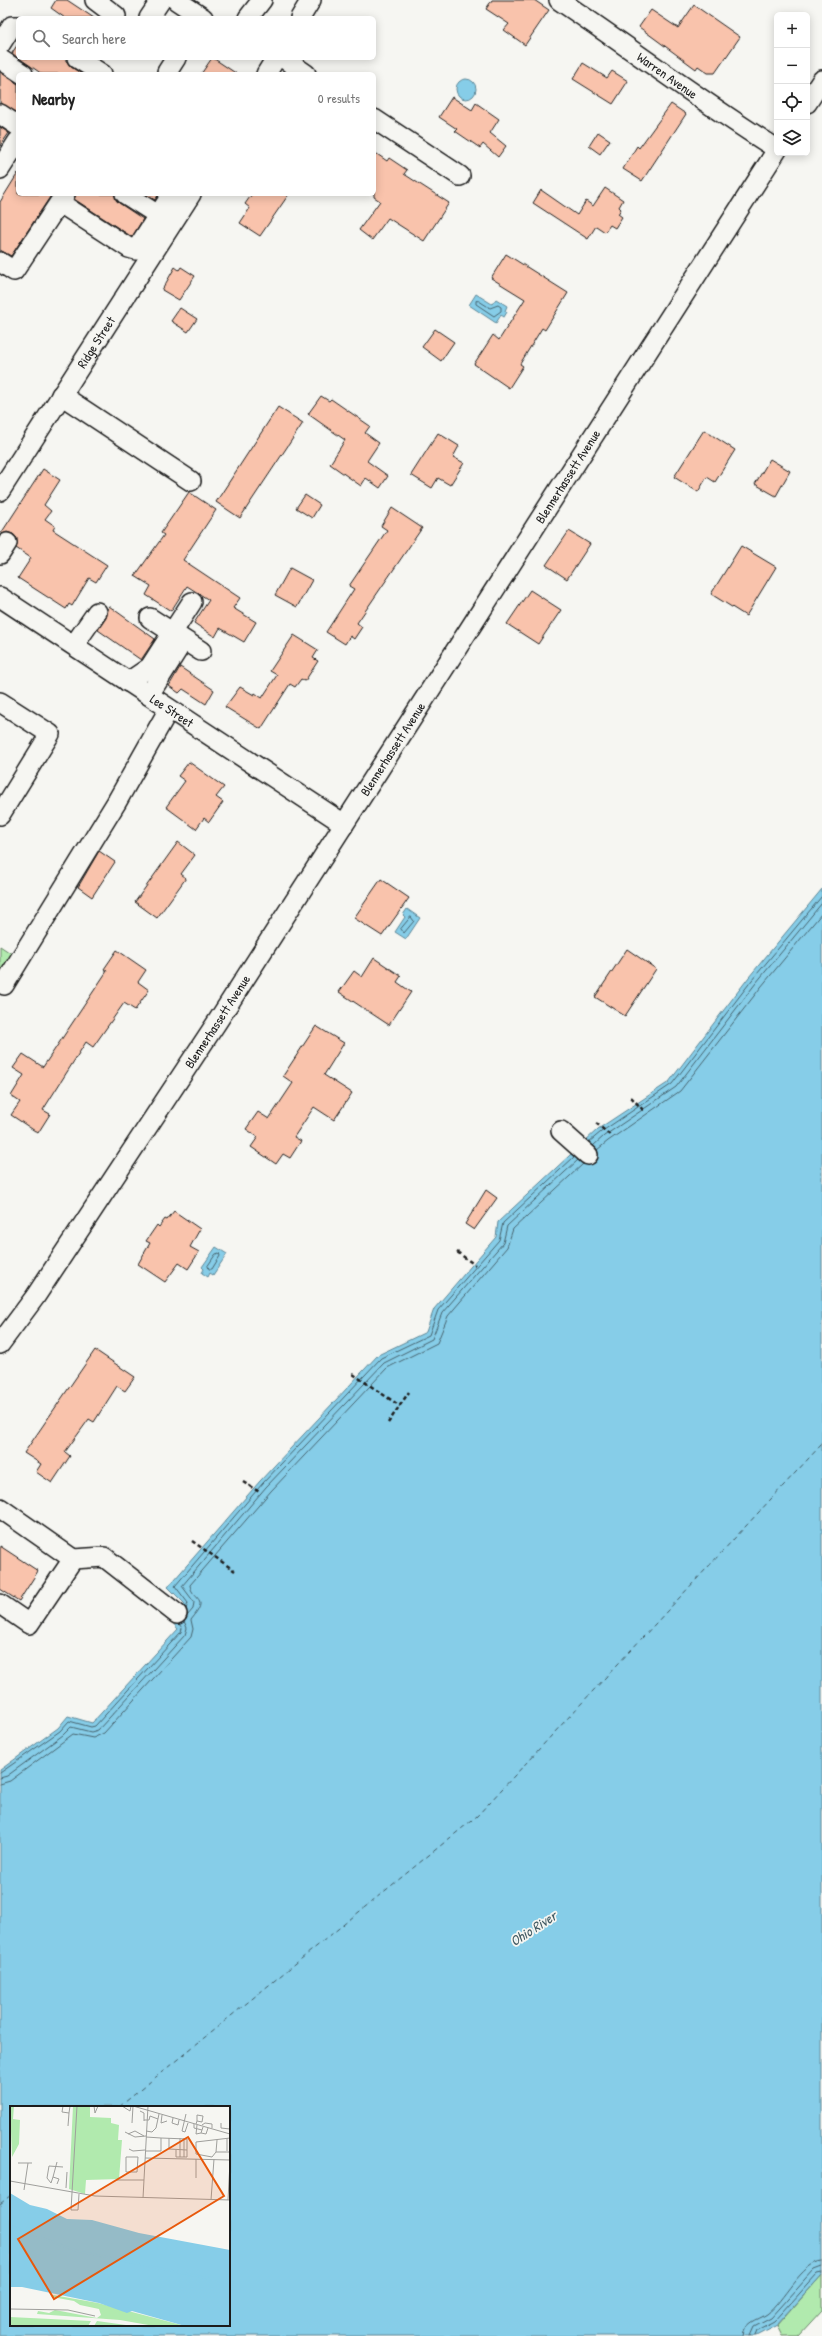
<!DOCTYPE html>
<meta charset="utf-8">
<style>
:root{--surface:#fff;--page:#f2f2f2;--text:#222;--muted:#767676;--line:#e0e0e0}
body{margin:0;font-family:"Patrick Hand",sans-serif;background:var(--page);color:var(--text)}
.controls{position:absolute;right:12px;top:12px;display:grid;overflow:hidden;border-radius:6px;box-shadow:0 2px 10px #0003}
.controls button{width:36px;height:36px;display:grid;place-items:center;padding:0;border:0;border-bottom:1px solid var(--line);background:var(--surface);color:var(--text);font:20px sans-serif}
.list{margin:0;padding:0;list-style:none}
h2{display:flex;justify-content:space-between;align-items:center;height:52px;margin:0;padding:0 16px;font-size:17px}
h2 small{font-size:13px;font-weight:400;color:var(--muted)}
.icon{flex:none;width:22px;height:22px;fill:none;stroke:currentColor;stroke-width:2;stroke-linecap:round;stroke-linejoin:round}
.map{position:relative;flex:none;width:822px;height:2336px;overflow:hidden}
.search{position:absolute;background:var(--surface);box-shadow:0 2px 10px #0003;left:16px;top:16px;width:360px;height:44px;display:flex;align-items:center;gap:10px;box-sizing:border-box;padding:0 14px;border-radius:6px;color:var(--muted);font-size:15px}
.panel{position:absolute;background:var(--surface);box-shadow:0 2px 10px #0003;left:16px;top:72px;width:360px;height:124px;border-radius:6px}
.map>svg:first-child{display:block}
</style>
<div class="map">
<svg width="822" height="2336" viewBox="0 0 822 2336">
<rect width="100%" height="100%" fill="#f6f6f2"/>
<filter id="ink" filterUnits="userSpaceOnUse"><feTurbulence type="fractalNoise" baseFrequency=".025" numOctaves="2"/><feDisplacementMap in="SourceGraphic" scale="8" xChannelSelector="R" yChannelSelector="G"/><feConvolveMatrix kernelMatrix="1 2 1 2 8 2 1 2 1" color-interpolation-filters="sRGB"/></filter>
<g filter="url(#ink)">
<g fill="#b1eaae" stroke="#668365">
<polygon points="0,946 12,954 0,976"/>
<polygon points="822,2275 822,2311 799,2336 782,2336 777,2326"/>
</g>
<g fill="#86cde8" stroke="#5c8696" fill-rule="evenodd">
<circle cx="466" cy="89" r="10"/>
<polygon points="476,294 492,304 496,299 507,306 505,311 507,312 504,317 501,315 496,323 469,305"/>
<path d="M822 889V2275L777 2325 756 2336H0V1770L58 1728 68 1716 92 1723 178 1629 171 1621 185 1604 168 1587 260 1481 378 1355 426 1332 434 1309 496 1237 498 1222 598 1129 669 1082 749 977ZM11 2107H229V2325H11Z"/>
<polygon points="407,909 420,918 406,939 395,932 405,917 403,915"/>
<polygon points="216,1247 227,1254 213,1275 210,1273 208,1277 202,1273 204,1269 202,1267"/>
</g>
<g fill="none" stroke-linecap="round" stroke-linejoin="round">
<g stroke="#46636e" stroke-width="1">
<polygon points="479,301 490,308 498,305 501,307 501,311 494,316 476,304 476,301"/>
<polygon points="411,917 414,921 404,933 401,929"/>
<polyline points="589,1142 601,1132 672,1084 752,980 822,896"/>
<polyline points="593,1146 604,1136 676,1087 756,983 822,903"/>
<polyline points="597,1150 608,1141 680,1091 761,987 822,913"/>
<polygon points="216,1254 219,1253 220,1256 212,1269 209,1269 208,1266"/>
<polyline points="186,1609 188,1603 175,1586 263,1483 381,1358 429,1335 438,1310 499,1240 503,1223 574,1157"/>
<polyline points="187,1616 193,1609 194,1602 182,1586 266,1487 384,1363 432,1339 442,1313 503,1243 507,1226 578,1160"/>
<polyline points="0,1773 60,1731 69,1721 91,1727 95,1726 181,1632 182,1628 179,1624"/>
<polyline points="0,1778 7,1776 63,1735 71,1727 91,1732 98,1730 185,1635 187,1628 184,1621"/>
<path d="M0 1784 10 1781 73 1734 93 1738 104 1733 191 1637 193 1629 191 1620C211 1596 192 1601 190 1585L271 1491 387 1368 437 1343 448 1316 507 1247 513 1229 583 1164"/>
<path d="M744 2336C745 2321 757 2321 767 2314 783 2302 802 2262 822 2261"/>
<polyline points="750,2336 754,2327 771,2318 814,2270 822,2267"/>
<polyline points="755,2336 757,2331 774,2322 817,2274 822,2273"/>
</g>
<g stroke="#415a63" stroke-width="1" stroke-dasharray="5 4" stroke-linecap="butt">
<polyline points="119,2107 477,1816 822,1444"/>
<polyline points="0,2204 11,2195"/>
</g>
</g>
<g fill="#f9c3ac" stroke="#1c1c1c">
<polygon points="56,0 67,0 94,18 65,18 51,8"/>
<polygon points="492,0 534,0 549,10 525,45 504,30 509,24 486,9"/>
<polygon points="694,5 740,37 715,73 708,73 698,66 696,69 639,27 651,10 678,28"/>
<polygon points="18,44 18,58 12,53"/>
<polygon points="19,58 64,58 71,67 82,74 42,74"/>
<polygon points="212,58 213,58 237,74 201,74"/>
<polygon points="583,63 607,78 612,71 628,81 613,104 573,79"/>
<polygon points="0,72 18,84 18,113 0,103"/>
<polygon points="452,97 472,110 476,103 499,119 490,133 506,146 498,157 483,144 480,148 455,131 457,129 439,117"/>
<polygon points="671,104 686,114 642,181 623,169 637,146 639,148"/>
<polygon points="0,127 9,133 0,146"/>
<polygon points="598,132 610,140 600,154 589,146"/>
<polygon points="374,152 387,161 389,158 407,170 404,174 449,203 424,241 388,218 372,240 359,230 380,201 374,197"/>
<polygon points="18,173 18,194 52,194 11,256 0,250 0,202"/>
<polygon points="605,188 623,200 619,207 621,209 618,214 622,217 615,228 610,225 605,232 596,226 588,239 533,203 541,190 577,215 586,201 593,206"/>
<polygon points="76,194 114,194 119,203 143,219 132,237 74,199"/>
<polygon points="145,194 159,194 155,200"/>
<polygon points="252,194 289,194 260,236 240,223 250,208 245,204"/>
<polygon points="506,254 568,293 545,330 542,328 520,364 523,366 509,388 474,364 493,335 499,340 525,299 491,278"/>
<polygon points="175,267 179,270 181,267 195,276 179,300 162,290"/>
<polygon points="180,308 197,319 188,332 171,321"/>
<polygon points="435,329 454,342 441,361 422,347"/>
<polygon points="321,396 329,401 331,399 370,426 365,433 379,443 367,461 388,476 380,488 366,478 361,486 330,464 345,440 308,414"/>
<polygon points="278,407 303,423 240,518 216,502"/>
<polygon points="704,430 735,450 715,482 707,477 698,492 674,477"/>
<polygon points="438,433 459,446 453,457 464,463 450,485 438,478 432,488 411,475"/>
<polygon points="770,459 790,471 776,496 755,484"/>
<polygon points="43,469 60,480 44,505 51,511 45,519 55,526 53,530 107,565 96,582 89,578 72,606 69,604 66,609 18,578 31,558 16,548 17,538 13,534 7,532 0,535"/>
<polygon points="189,492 216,510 183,560 240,598 233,608 256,622 244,642 220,628 215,637 194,623 209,600 187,586 171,611 146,595 151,586 135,576 164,535 161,533"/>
<polygon points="305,495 320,505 312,518 296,508"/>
<polygon points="392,508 422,528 357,623 362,627 354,639 350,636 345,644 326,632 354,589 349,586 387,530 381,526"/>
<polygon points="569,531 590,544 567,579 546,565"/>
<polygon points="741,546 776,567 746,616 711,594"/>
<polygon points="290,568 312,580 297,607 275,595"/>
<polygon points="530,590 561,610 538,644 507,624"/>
<polygon points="109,606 155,639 141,660 98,630 106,618"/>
<polygon points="294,635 318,650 313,658 318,661 305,681 301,679 295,687 290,684 261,729 225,707 240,687 254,695 255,693 262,698 277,675 270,671"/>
<polygon points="180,667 214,690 206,704 183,689 179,693 169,686"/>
<polygon points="189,762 224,787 216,797 223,802 209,822 204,818 196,829 166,807 185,781 178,776"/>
<polygon points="178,842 195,855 181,874 186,878 157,918 135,902"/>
<polygon points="99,851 115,862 92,897 78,887"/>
<polygon points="381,879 409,898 382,936 354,918"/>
<polygon points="627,949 656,969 625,1016 595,997"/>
<polygon points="117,950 146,970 138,982 149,990 135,1010 124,1003 93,1047 86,1042 43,1110 50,1114 38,1133 11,1115 20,1102 11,1096 24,1075 13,1068 23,1054 43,1067 107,971 104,969"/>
<polygon points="374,958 401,976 397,982 411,992 389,1025 339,992 354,971 362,977"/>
<polygon points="316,1026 344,1043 324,1075 352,1093 334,1120 314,1107 294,1137 301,1141 290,1158 283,1154 276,1164 251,1147 258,1137 246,1129 258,1112 269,1119 293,1083 283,1076"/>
<polygon points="486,1190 497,1198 474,1230 465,1224"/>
<polygon points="174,1211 200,1229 190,1247 199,1252 188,1269 179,1263 165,1282 138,1264 150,1243 146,1241 157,1225 159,1227 165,1219 167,1220"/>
<polygon points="95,1350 135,1377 125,1391 117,1386 94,1422 89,1419 65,1452 70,1456 52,1483 36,1472 41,1464 24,1453"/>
<polygon points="0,1546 38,1571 19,1601 0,1589"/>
</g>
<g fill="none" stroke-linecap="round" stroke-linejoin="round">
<g stroke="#1c1c1c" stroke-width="22">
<g id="minor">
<polyline points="95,0 116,16"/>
<polyline points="176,0 203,18"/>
<path id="s1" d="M559 0C632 49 702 102 777 149"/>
<polyline points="149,18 161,0"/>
<polyline points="248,18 262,0"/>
<polyline points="300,18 311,0"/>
<polyline points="0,45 12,26 18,26"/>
<polyline points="77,58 102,74"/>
<polyline points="283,58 306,74"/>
<polyline points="0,59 23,74"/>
<polyline points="167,72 176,58"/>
<polyline points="266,74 276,58"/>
<polyline points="807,103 822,80"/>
<polyline points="0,114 18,126"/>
<polyline points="374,119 460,176"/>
<polyline points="0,169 18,141"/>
<polyline points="125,194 158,215"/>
<polyline points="60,203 129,248 136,250 172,194"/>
<polyline points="0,262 14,271 65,194"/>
<polyline points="61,395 191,481"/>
<path id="s2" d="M0 491 191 194"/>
<polyline points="0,554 7,543"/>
<path id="s3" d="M0 597 338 820 343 826"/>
<polyline points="150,618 201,651"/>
<polyline points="74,645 97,612"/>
<polyline points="128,682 150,667 192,602"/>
<polyline points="149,695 178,649"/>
<polyline points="0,702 50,734 0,815"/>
<polyline points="4,985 116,803 169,709"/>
<polyline points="561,1131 588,1155"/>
<path id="s4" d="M0 1344 35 1297 217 1022 777 150"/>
<polyline points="0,1508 73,1559 29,1624 0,1604"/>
<polyline points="73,1559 104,1557 177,1614"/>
</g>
</g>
<g stroke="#1c1c1c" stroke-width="2.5" stroke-dasharray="4 3" stroke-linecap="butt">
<polyline points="631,1097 644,1111"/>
<polyline points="596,1123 611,1136"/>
<polyline points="457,1252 475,1265"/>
<polyline points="353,1374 400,1406"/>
<polyline points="388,1423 409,1392"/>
<polyline points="243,1482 261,1493"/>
<polyline points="192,1541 235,1571"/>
</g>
<use href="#minor" stroke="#f6f6f2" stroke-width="19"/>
</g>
</g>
<g text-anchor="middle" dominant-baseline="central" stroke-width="3.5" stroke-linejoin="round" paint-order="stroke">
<g font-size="13" fill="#1c1c1c" stroke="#f6f6f2">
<text stroke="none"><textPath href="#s1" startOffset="132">Warren Avenue</textPath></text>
<text stroke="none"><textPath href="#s2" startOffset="177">Ridge Street</textPath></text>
<text stroke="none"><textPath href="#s4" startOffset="1037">Blennerhassett Avenue</textPath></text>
<text stroke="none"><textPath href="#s3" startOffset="206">Lee Street</textPath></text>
<text stroke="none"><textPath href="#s4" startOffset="713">Blennerhassett Avenue</textPath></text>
<text stroke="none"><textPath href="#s4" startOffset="389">Blennerhassett Avenue</textPath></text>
</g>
<g font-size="14" font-style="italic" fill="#415a63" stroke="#f6f6f2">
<text transform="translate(533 1928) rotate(-33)">Ohio River</text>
</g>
</g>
<g transform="translate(10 2106)">
<rect width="220" height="220" fill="#f6f6f2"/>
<path d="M0 0H4L3 13 10 14 9 38 2 51ZM63 0H80V11L101 12V17L109 19 108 34H112L109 73 76 74 75 88 59 83ZM43 189 88 197 175 220H144L110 214 27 208 28 205 39 207 45 204 87 212 91 209 89 203 70 199 64 195 42 191ZM0 211 81 215 78 220H0ZM87 215 116 219 122 220H84Z" fill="#b1eaae"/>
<path d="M0 87 20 99 37 103 57 113 82 114 129 127 220 144V220H175L122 205 117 207 89 197 12 181H0Z" fill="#86cde8"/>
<path fill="none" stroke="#86cde8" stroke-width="2" d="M0 120 67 145 220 177"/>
<path fill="none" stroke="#9f9f9c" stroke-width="1" d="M53 0 52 6 59 7 60 0M67 0 61 104H68L69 88M84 0 85 7 88 0M112 0 120 5 121 0M123 0 220 28M159 0H179M130 5 134 7V15M176 8 172 25 175 26 178 17M152 9 151 17 157 15M163 12 162 17 168 19 169 14M134 14H139L140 10 148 13M122 17 123 0M211 17V22L220 23M184 18V22L192 24M186 18 187 15 192 16 193 10 187 9V15M187 19 186 28 191 27M192 19 195 17 202 18V22M58 20 59 7M193 21 191 27 196 28 198 22M136 25 142 26 146 22 149 8M115 26 125 31 136 30M118 28 125 25 134 30M151 32 177 33V51H166V44M159 32V43L177 44M119 43 123 45 135 44M135 45H151V32L136 31M217 45V32M206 46H220M116 51H128L127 66H116ZM170 51V32M174 51V32M202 51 186 48V36L220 32M202 51 206 46 207 34M135 52 220 54M8 57H22M43 71 47 56M186 72V53M107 74H134M0 75 85 90 220 94M41 77 37 72 39 60 53 61M41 77 43 71 49 73 47 78M56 82 57 66M14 84 18 57M133 92 138 0M201 94 204 53M218 94 220 56M0 203 58 204 85 210"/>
<path fill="#e8590c" fill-opacity="0.15" stroke="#e8590c" stroke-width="2" d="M178 31 214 90 44 193 8 133Z"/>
<rect width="220" height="220" fill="none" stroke="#1c1c1c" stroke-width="2"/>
</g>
</svg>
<div class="controls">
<button>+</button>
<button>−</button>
<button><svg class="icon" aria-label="locate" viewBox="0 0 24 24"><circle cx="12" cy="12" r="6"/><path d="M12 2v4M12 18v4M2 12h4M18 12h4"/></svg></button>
<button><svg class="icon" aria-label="layers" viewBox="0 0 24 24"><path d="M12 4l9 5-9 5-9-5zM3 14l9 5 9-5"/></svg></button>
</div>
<div class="search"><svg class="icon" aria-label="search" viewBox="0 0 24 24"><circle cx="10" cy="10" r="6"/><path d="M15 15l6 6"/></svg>Search here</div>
<section class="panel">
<h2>Nearby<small>0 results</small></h2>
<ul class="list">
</ul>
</section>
</div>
